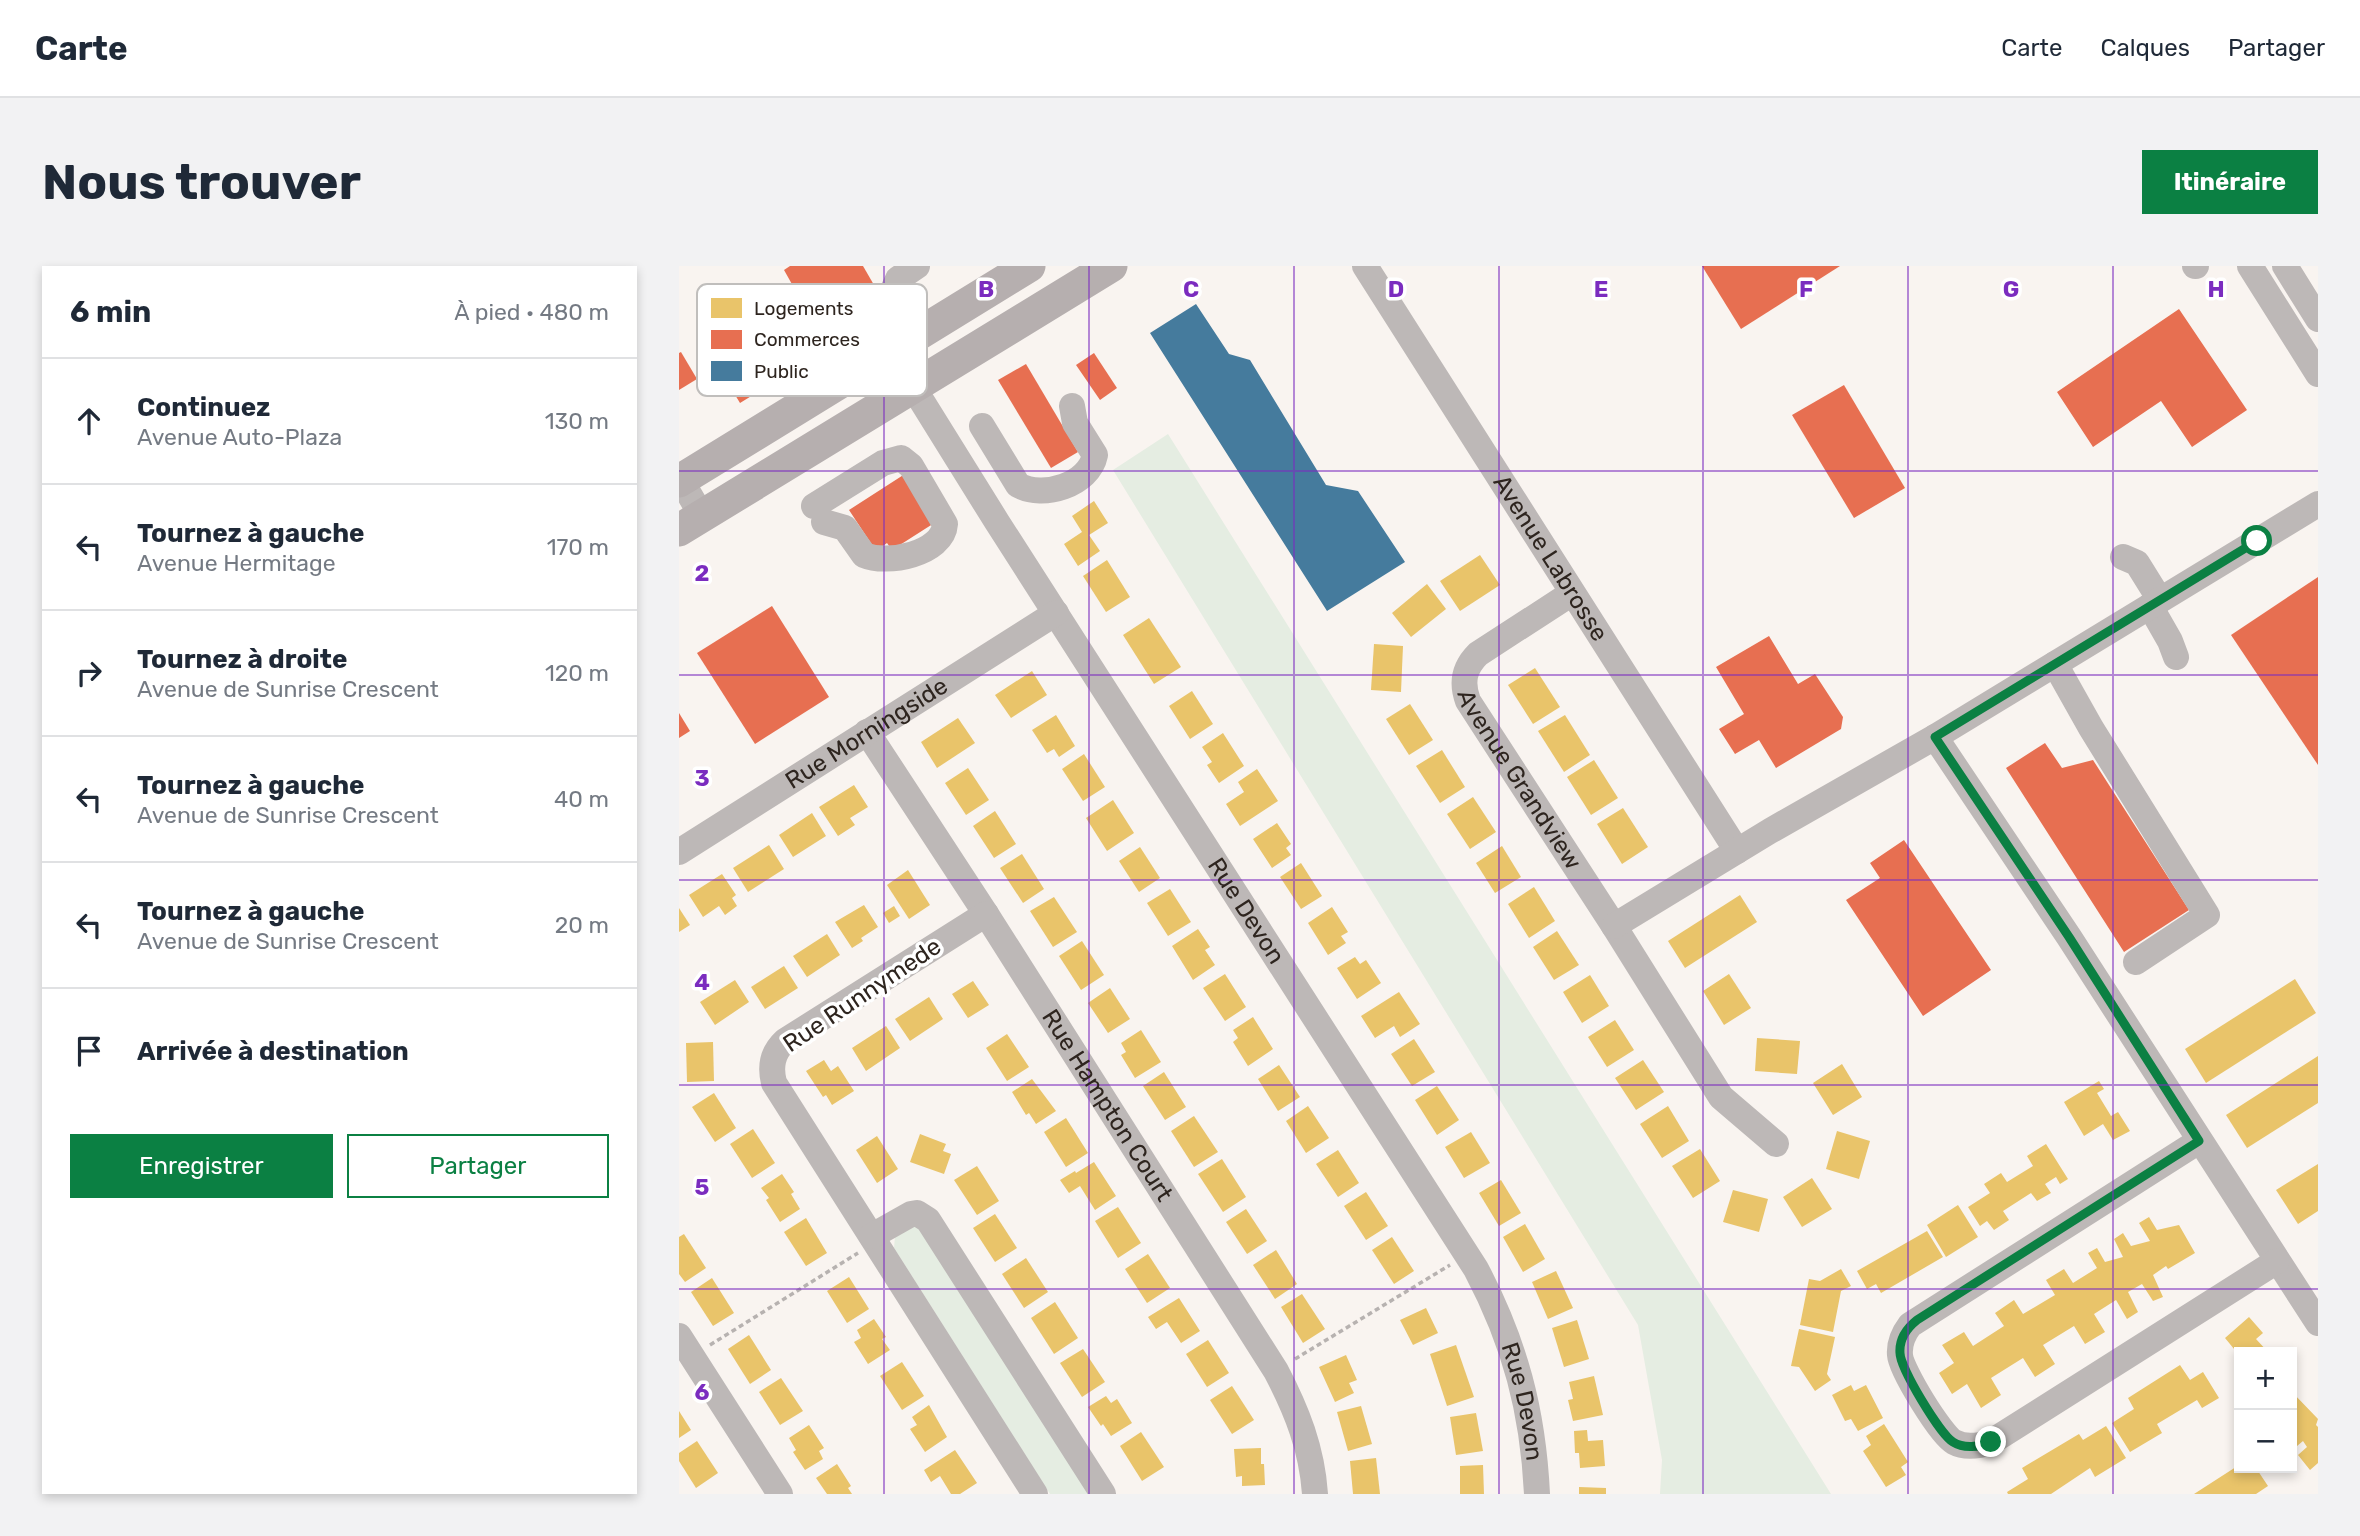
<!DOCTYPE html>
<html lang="fr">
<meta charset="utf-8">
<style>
:root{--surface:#fff;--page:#f2f2f3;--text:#1f2937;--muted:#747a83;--line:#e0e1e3;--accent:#0b8043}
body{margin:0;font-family:Rubik,sans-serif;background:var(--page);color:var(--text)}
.controls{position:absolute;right:21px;bottom:21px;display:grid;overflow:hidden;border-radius:0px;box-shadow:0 4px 10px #0003}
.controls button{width:63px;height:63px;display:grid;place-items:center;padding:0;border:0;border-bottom:2px solid var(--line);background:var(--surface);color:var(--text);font:35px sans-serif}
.stop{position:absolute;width:21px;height:21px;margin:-16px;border:5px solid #0b8043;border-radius:50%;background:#fff}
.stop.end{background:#0b8043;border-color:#fff;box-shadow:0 2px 7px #0008}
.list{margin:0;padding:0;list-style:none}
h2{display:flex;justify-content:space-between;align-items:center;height:91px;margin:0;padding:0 28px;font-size:30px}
h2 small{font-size:23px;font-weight:400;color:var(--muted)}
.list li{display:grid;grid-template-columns:46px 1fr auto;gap:21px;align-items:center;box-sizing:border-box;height:126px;padding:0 28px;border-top:2px solid var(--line)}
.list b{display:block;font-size:26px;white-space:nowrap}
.list p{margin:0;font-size:23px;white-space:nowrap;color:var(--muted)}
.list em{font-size:23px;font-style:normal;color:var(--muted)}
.actions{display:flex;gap:14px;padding:21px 28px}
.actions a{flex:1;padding:16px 0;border:2px solid var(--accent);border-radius:0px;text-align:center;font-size:24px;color:var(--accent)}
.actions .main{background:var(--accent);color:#fff}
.icon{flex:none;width:38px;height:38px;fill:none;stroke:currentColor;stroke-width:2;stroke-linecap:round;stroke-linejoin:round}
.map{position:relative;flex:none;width:1639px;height:1228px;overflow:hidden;border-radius:0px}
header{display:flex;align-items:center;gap:42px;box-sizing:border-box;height:98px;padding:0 35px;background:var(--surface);border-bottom:2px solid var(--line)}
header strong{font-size:33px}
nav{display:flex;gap:38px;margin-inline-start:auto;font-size:24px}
.intro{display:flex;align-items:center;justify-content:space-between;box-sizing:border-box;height:168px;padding:0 42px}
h1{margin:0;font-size:49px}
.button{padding:18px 32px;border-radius:0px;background:var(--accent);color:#fff;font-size:24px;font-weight:700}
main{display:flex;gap:42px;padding:0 42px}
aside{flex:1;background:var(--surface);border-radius:0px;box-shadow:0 4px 10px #0003}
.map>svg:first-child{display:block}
</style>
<header>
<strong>Carte</strong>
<nav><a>Carte</a><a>Calques</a><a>Partager</a></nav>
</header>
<div class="intro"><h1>Nous trouver</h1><a class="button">Itinéraire</a></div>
<main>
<aside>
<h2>6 min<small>À pied · 480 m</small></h2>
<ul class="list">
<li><svg class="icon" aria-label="ahead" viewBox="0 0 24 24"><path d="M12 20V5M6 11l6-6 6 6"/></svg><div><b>Continuez</b><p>Avenue Auto-Plaza</p></div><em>130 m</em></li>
<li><svg class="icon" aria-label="left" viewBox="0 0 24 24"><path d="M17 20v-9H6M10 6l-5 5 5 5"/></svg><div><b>Tournez à gauche</b><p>Avenue Hermitage</p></div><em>170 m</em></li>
<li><svg class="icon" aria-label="right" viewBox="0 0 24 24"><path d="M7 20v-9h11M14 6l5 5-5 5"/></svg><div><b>Tournez à droite</b><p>Avenue de Sunrise Crescent</p></div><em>120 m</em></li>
<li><svg class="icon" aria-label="left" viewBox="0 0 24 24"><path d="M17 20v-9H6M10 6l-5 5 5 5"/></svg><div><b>Tournez à gauche</b><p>Avenue de Sunrise Crescent</p></div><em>40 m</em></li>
<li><svg class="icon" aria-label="left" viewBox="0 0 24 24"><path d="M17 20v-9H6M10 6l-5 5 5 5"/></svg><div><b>Tournez à gauche</b><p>Avenue de Sunrise Crescent</p></div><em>20 m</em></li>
<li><svg class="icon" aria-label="arrive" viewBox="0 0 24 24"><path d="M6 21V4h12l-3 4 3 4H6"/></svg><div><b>Arrivée à destination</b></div></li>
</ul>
<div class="actions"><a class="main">Enregistrer</a><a>Partager</a></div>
</aside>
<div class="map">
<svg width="1639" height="1228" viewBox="0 0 1639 1228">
<rect width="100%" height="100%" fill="#f9f4f0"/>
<g fill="#e5ede2">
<polygon points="489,168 1152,1228 981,1228 983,1194 959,1059 434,204"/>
<polygon points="235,960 241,962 411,1228 371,1228 215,982 216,970"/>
</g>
<g fill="#e9c46a">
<polygon points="415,235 429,257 410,269 421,285 399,300 385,278 403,266 393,250"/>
<polygon points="801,289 821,319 781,345 761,315"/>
<polygon points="428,294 451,331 427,346 404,310"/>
<polygon points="748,318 767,343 732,371 713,347"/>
<polygon points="470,352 502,401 475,418 444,369"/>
<polygon points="695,378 724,380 722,426 692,424"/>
<polygon points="856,402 881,441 854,458 829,419"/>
<polygon points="353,405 368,429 332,452 316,429"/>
<polygon points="513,425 534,458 511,473 490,440"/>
<polygon points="731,438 754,474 730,489 707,453"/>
<polygon points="377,449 396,480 380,491 375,483 368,487 353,464"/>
<polygon points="886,449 911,489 885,506 859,465"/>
<polygon points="279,452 296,477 258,502 242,476"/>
<polygon points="544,467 565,500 540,517 528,499 533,496 523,481"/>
<polygon points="763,484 786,521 761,537 737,500"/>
<polygon points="405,488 426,521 404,535 383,503"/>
<polygon points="915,494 939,532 912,549 888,511"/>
<polygon points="289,502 310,534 287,549 266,517"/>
<polygon points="578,503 599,535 561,560 547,538 565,526 559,516"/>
<polygon points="175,519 189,541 171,552 176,559 159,570 140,541"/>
<polygon points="794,531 817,566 791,583 768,548"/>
<polygon points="434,534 455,567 428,585 407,552"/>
<polygon points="944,542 969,581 943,598 918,558"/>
<polygon points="316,545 337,578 315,592 294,560"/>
<polygon points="133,547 147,570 114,591 100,569"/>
<polygon points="598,557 612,578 607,582 612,589 593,602 574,573"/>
<polygon points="90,579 105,603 69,626 54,602"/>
<polygon points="823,580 842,611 816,627 797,597"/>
<polygon points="461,581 481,612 460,626 440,595"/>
<polygon points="343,588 365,623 344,637 321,602"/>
<polygon points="622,597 643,630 622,643 601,611"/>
<polygon points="229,604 251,639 230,653 208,619"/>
<polygon points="43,608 57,629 53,632 58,640 46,649 40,640 24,651 10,629"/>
<polygon points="855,621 876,655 850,672 829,638"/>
<polygon points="491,623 512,656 489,670 468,637"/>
<polygon points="1061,629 1078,656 1006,702 989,675"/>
<polygon points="375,631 398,666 374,681 351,645"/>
<polygon points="185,639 199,661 182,672 184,675 173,682 156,656"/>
<polygon points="215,640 221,650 210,657 204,647"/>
<polygon points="653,641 669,666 662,670 667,677 649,689 629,657"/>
<polygon points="0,642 11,659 0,666"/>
<polygon points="519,663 531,681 526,684 536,699 514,714 493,680"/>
<polygon points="878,665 900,699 875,714 854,681"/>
<polygon points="148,668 161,689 128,711 114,690"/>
<polygon points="403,675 425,709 402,724 380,690"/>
<polygon points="676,691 681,698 687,694 702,717 678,733 658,702"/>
<polygon points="105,700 119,722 86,743 72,721"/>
<polygon points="546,708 567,741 546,755 524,722"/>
<polygon points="1050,708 1072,742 1045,759 1024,725"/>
<polygon points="911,709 930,740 903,757 884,726"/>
<polygon points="1616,713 1637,747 1527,817 1506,783"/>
<polygon points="56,714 70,736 36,759 21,736"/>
<polygon points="294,715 310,739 289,752 273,728"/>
<polygon points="431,722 451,753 429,767 409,737"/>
<polygon points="720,726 741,758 721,771 715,760 696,772 682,750"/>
<polygon points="250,731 264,753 231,775 216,753"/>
<polygon points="574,751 594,783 569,800 554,776 559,772 554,764"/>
<polygon points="936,754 955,784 928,801 909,771"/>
<polygon points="207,760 221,782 187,805 173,782"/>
<polygon points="462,764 482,796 456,812 442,789 447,786 442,777"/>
<polygon points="328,768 350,801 328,815 307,782"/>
<polygon points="1078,772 1121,775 1118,808 1076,805"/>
<polygon points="735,773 756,806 733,820 712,788"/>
<polygon points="34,776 35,815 8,816 7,777"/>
<polygon points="1639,790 1639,837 1568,882 1547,849"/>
<polygon points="145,794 152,805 159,800 175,825 153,839 147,829 144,831 127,805"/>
<polygon points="964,794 985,826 957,844 936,812"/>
<polygon points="1163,798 1183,831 1154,849 1134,817"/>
<polygon points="600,799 621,831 599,845 579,813"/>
<polygon points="485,806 507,841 486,854 464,820"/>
<polygon points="353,813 377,845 357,858 350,847 347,849 333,826"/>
<polygon points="1420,815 1425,823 1418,827 1432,850 1439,846 1451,865 1434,874 1424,858 1405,870 1385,836"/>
<polygon points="758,820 780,854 758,869 736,834"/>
<polygon points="35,827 57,862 36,876 13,841"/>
<polygon points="629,840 650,872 627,887 607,855"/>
<polygon points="989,840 1010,875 983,892 961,858"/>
<polygon points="515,850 539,886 515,901 492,865"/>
<polygon points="387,852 409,887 387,901 365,866"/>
<polygon points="74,863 96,897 73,912 51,878"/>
<polygon points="1158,865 1191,875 1180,913 1147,903"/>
<polygon points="792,866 811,897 785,912 766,881"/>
<polygon points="241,868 267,878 264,885 272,888 265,908 231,896"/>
<polygon points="198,870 219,903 198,917 177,884"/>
<polygon points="1367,878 1389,913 1381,918 1377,911 1366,918 1372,927 1358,935 1352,927 1324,945 1330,954 1315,964 1308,955 1301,960 1289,941 1311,927 1305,918 1322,907 1328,916 1354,900 1348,890"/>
<polygon points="1021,883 1041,915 1014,932 993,900"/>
<polygon points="659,884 680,917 659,931 637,898"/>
<polygon points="543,893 567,931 544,946 519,908"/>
<polygon points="415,896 437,930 416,944 401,920 390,927 381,914 396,905 397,907"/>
<polygon points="1639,898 1639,945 1619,958 1597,924"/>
<polygon points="298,900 320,935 298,949 275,914"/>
<polygon points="103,908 115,926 112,928 121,943 101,956 87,934 90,932 82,922"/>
<polygon points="1133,912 1153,943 1123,961 1104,931"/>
<polygon points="822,914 842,947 820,960 800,927"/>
<polygon points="1054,924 1089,933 1080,966 1044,956"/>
<polygon points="687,926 709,960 687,974 665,940"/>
<polygon points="1279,939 1299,971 1267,991 1248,959"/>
<polygon points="439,941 462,977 439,992 416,955"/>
<polygon points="567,943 588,975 568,988 547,956"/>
<polygon points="316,948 338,982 316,996 294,962"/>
<polygon points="1470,951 1478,964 1500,959 1516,987 1489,1003 1487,1000 1474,1009 1484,1031 1474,1035 1463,1018 1449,1026 1459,1046 1448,1053 1437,1034 1415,1048 1426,1066 1406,1078 1395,1060 1364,1079 1376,1098 1356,1111 1344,1092 1312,1112 1322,1129 1302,1142 1288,1118 1273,1128 1260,1107 1275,1097 1263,1079 1285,1066 1294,1080 1325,1060 1316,1047 1335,1034 1344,1048 1376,1029 1367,1014 1385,1003 1394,1017 1418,1002 1409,987 1418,982 1426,996 1444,991 1435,973 1444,967 1452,980 1471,975 1460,957"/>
<polygon points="127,952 148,987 127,1000 105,966"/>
<polygon points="846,958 866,993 844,1006 824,971"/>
<polygon points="1248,965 1264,991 1202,1027 1197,1018 1188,1023 1178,1005"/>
<polygon points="5,968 27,1002 6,1016 0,1008 0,971"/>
<polygon points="713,971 735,1005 715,1018 693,984"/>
<polygon points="597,984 618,1018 596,1033 574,999"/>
<polygon points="469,988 491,1022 468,1037 446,1003"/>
<polygon points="347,992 369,1026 345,1042 323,1008"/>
<polygon points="1162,1003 1172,1020 1162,1025 1154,1066 1121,1059 1130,1013 1141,1015"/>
<polygon points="877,1005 894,1042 869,1053 853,1016"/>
<polygon points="170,1011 190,1043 168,1057 148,1025"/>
<polygon points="33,1012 55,1047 34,1060 12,1026"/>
<polygon points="623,1028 646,1063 624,1077 602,1041"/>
<polygon points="500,1032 521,1065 502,1077 488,1056 477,1063 469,1051"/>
<polygon points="376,1036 399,1072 375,1088 352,1052"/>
<polygon points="747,1042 759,1067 734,1079 721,1054"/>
<polygon points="1570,1051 1584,1067 1577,1073 1589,1086 1560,1086 1560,1089 1546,1072"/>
<polygon points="195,1053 207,1071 203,1073 211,1084 189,1098 175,1076 182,1072 178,1064"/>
<polygon points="898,1054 910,1093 885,1101 873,1062"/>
<polygon points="1120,1063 1156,1071 1148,1108 1152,1114 1136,1125 1120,1101 1112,1100"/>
<polygon points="70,1069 92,1104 71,1118 49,1083"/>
<polygon points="529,1074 550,1107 528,1121 507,1088"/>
<polygon points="777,1079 795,1131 768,1140 751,1088"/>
<polygon points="404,1083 426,1116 403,1131 381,1097"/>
<polygon points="667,1089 678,1114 670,1117 675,1127 656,1136 640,1101"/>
<polygon points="223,1096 245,1130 223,1144 201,1110"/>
<polygon points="1501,1099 1511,1114 1524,1106 1540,1132 1523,1142 1518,1134 1478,1158 1483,1167 1451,1186 1433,1157 1455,1143 1449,1132"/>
<polygon points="915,1110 924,1149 894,1155 889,1134 894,1133 890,1116"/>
<polygon points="102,1112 124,1145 101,1159 80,1126"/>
<polygon points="1172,1119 1175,1125 1187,1119 1204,1152 1179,1165 1172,1153 1166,1155 1153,1129"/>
<polygon points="553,1120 575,1154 553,1168 531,1134"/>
<polygon points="1613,1126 1639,1153 1637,1159 1639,1161 1639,1197 1631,1204 1619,1189 1628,1181 1624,1175 1618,1180 1613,1174"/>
<polygon points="427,1130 432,1137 438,1133 453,1157 432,1170 424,1158 422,1160 409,1141"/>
<polygon points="250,1139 268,1171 246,1186 231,1163 238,1159 233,1151"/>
<polygon points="682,1140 693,1178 669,1185 658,1146"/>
<polygon points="0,1145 12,1164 0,1172"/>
<polygon points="797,1147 804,1185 777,1189 771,1151"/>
<polygon points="1205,1158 1229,1196 1222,1201 1227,1209 1207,1221 1184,1185 1192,1179 1187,1170"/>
<polygon points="130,1159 145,1182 140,1185 144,1193 126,1204 114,1186 117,1184 110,1172"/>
<polygon points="1427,1160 1447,1192 1416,1211 1411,1202 1372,1228 1329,1228 1328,1226 1349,1213 1343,1202 1400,1168 1404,1174"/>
<polygon points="908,1164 909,1175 924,1174 926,1200 901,1202 900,1187 896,1187 895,1165"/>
<polygon points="462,1166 485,1201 463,1215 441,1180"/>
<polygon points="18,1175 39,1207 17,1222 0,1195 0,1187"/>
<polygon points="582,1182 582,1198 585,1198 586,1219 563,1220 563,1210 557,1211 555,1183"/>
<polygon points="276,1184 298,1217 281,1228 272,1228 261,1210 252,1216 245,1204"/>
<polygon points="697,1192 701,1228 674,1228 671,1195"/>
<polygon points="158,1198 172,1220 169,1222 173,1228 148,1228 137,1212"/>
<polygon points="804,1199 805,1228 781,1228 781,1200"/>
<polygon points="1560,1199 1560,1202 1577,1202 1589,1220 1577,1228 1515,1228"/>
<polygon points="900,1221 927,1222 927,1228 900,1228"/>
</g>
<g fill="#e76f51">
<polygon points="111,0 184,0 195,19 132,52 105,4"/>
<polygon points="1023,0 1161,0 1062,63"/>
<polygon points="56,42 67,59 59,64 92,118 61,137 27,81 33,77 24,62"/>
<polygon points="1500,43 1568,144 1513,181 1482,135 1414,181 1378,126"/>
<polygon points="2,86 18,113 0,124 0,87"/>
<polygon points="415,87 438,122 421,134 397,99"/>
<polygon points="347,98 399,186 372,202 319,114"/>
<polygon points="1165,119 1226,222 1175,252 1113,149"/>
<polygon points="229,206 260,254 213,284 208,277 197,285 170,244"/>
<polygon points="1639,311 1639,499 1552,369"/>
<polygon points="93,340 150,431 76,478 18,387"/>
<polygon points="1090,370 1119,418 1136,408 1164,451 1162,463 1097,502 1080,474 1056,488 1040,463 1065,448 1037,401"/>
<polygon points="0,447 11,465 0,472"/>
<polygon points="1366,477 1383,502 1414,494 1510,644 1445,686 1327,502"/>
<polygon points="1225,574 1312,704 1244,750 1167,634 1201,612 1191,597"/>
</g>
<polygon fill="#457b9d" points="517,38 550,88 571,94 647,219 679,225 726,296 648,345 471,67"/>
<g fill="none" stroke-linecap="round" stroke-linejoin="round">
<g stroke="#b7b2b0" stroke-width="3.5" stroke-dasharray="5 3.5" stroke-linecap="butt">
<polyline points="31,1079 179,987"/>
<polyline points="616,1093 771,999"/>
</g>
<g stroke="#bdb8b7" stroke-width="26">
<path id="s1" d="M238 0 219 13 210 33 188 47 318 256 797 1003C836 1077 854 1145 858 1228"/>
<path id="s2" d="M686 0 1058 585"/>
<polyline points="1516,0 1517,0"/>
<polyline points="1571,0 1639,108"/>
<polyline points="1606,0 1639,53"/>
<path d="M303 160 339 219C364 233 410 219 416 189L396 157 393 140"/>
<polyline points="0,211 23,250"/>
<path d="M135 240 204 197 222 192 232 200 266 258C264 288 208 299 185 289L166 262 145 256"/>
<polyline points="1444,291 1458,297 1481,334"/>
<path id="s3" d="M893 327 799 388C785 402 782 416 789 435L935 660 1042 831 1097 878"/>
<polyline points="1471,340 1491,375 1497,391"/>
<polyline points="1376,398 1412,462 1528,649 1457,696"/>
<path id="s4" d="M188 466 307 648 597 1105C618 1145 633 1183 636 1228"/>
<polyline points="1256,471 1390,671 1639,1057"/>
<path id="s5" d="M0 586 377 347"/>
<path d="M307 648 106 775C93 787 91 801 95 817L356 1228"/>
<polyline points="935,660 1091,565 1256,471 1639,238"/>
<path d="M1520 875 1231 1059C1225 1067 1220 1078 1221 1089 1222 1104 1262 1169 1275 1176 1286 1182 1300 1180 1312 1176L1598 995"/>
<polyline points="193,970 232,948 238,947 249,954 424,1228"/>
<polyline points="0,1070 101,1228"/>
</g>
<g stroke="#b6afaf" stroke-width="33">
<polyline points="0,215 350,0"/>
<polyline points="0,264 432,0"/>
</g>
</g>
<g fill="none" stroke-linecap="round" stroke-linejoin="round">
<path stroke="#0b8043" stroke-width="9" d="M1312 1176C1300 1181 1285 1183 1274 1176 1261 1168 1221 1102 1221 1087 1220 1073 1228 1062 1238 1054L1520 875 1390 671 1256 471 1578 275"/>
</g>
<path fill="none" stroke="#7b2cbf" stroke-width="2" stroke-opacity="0.55" d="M205 0V1228M410 0V1228M615 0V1228M820 0V1228M1024 0V1228M1229 0V1228M1434 0V1228M0 205H1639M0 409H1639M0 614H1639M0 819H1639M0 1023H1639"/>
<g text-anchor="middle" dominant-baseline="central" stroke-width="7" stroke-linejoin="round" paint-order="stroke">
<g font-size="24" fill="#2e251f" stroke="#fff">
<text stroke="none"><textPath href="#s2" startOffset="346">Avenue Labrosse</textPath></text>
<text stroke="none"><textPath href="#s5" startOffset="222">Rue Morningside</textPath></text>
<text stroke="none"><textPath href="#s3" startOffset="257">Avenue Grandview</textPath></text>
<text stroke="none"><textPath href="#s1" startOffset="779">Rue Devon</textPath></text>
<text transform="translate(183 729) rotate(-34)">Rue Runnymede</text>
<text stroke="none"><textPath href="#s4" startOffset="444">Rue Hampton Court</textPath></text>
<text stroke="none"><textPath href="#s1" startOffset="1346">Rue Devon</textPath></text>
</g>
</g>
<rect x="18" y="18" width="230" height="112" rx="10" fill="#fff" stroke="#c0bebc" stroke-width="2"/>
<rect x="32" y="32" width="31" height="20" fill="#e9c46a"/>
<rect x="32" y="64" width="31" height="19" fill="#e76f51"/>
<rect x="32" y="95" width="31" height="20" fill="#457b9d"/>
<g font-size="19" fill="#2e251f">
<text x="75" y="49">Logements</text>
<text x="75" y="80">Commerces</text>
<text x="75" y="112">Public</text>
</g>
<g font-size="23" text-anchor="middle" font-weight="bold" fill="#7b2cbf" stroke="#fff" stroke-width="7" stroke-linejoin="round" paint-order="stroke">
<text x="307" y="31">B</text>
<text x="512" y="31">C</text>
<text x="717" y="31">D</text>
<text x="922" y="31">E</text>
<text x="1127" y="31">F</text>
<text x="1332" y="31">G</text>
<text x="1537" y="31">H</text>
<text x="23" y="315">2</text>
<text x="23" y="520">3</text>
<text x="23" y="724">4</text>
<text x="23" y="929">5</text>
<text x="23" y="1134">6</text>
</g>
</svg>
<div class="controls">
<button>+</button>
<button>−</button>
</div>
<div class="stop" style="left:1578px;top:275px"></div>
<div class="stop end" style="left:1312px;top:1176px"></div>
</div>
</main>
